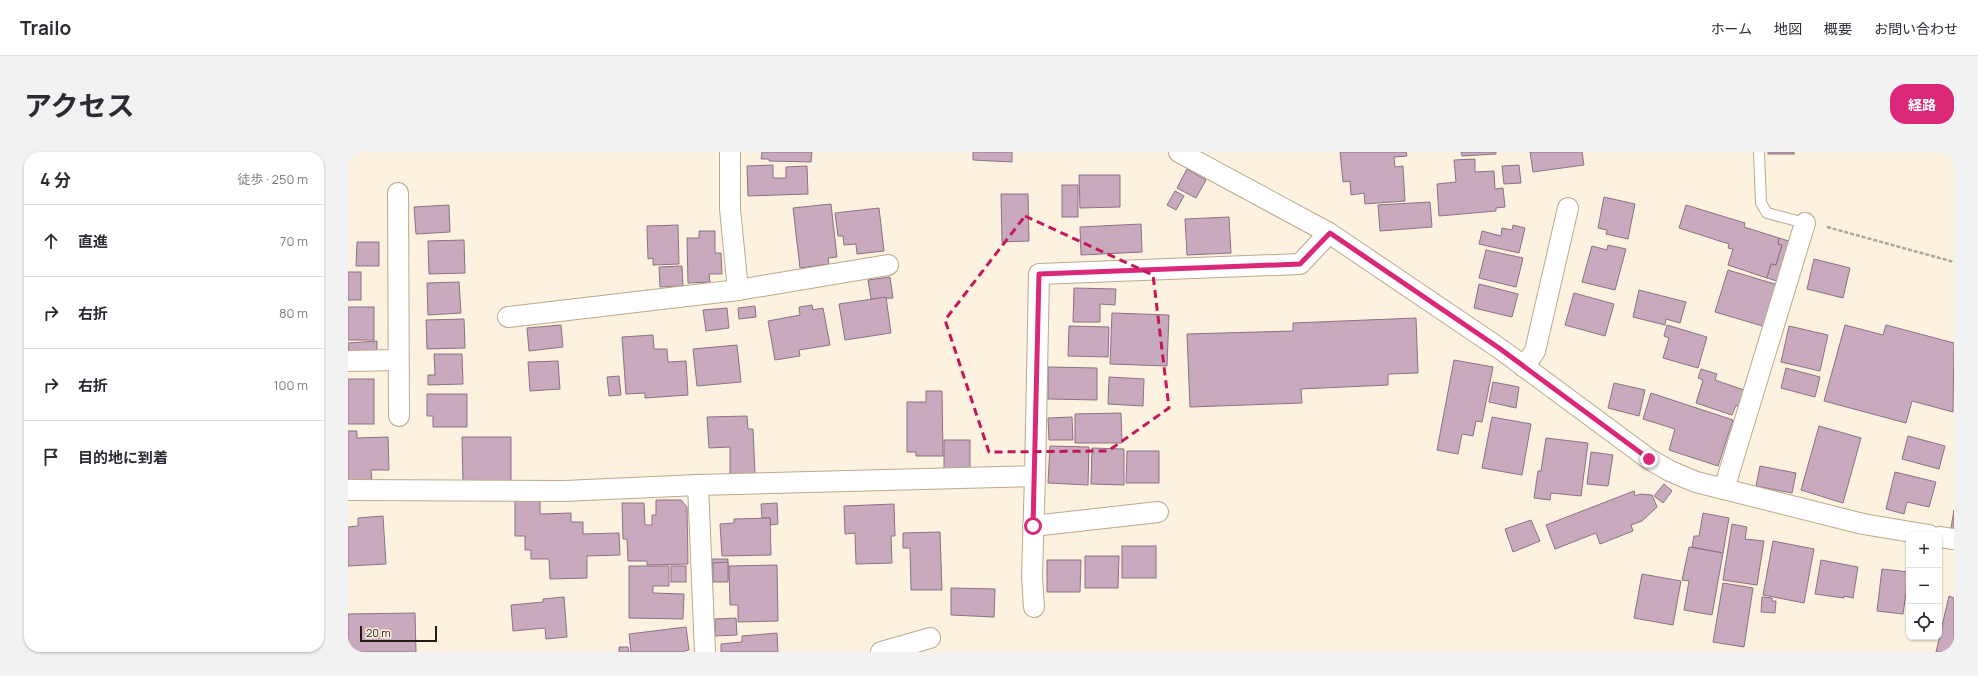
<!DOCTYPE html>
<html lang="ja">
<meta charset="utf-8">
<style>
:root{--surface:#fff;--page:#f2f2f3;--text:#2b2b33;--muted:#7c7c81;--line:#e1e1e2;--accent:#db2777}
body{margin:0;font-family:Manrope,"Noto Sans JP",sans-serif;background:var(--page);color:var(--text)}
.controls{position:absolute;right:12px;bottom:12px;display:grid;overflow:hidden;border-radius:8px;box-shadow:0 1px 3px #0004}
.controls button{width:36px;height:36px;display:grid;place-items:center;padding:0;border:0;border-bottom:1px solid var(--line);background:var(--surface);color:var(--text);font:20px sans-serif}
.scale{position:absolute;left:12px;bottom:10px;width:77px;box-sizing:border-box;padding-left:4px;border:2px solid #231c12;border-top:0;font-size:11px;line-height:14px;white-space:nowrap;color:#231c12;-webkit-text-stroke:3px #fdf2e0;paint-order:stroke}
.stop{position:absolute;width:12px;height:12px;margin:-9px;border:3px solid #db2777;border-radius:50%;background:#fff}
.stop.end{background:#db2777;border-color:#fff;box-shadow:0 1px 4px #0008}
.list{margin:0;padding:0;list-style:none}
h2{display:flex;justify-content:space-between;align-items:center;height:52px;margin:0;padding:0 16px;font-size:17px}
h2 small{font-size:13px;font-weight:400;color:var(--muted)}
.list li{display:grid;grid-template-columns:26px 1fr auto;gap:12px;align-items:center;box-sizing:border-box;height:72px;padding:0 16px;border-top:1px solid var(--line)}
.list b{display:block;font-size:15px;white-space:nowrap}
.list em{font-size:13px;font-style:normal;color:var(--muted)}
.icon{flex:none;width:22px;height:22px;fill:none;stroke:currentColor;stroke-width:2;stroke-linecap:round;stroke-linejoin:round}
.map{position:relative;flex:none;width:1606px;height:500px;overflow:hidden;border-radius:16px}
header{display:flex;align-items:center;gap:24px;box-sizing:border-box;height:56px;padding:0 20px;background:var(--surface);border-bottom:1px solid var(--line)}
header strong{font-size:19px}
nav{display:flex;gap:22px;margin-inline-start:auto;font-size:14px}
.intro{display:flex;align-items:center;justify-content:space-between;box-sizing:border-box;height:96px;padding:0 24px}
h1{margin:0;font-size:28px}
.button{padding:10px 18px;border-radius:16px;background:var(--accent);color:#fff;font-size:14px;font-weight:700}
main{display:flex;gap:24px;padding:0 24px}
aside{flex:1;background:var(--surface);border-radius:16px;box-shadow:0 1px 3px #0004}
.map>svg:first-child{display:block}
</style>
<header>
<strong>Trailo</strong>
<nav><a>ホーム</a><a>地図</a><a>概要</a><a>お問い合わせ</a></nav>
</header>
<div class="intro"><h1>アクセス</h1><a class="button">経路</a></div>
<main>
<aside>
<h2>4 分<small>徒歩 · 250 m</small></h2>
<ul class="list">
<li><svg class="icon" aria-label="ahead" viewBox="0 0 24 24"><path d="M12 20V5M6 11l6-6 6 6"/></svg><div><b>直進</b></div><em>70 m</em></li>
<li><svg class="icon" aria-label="right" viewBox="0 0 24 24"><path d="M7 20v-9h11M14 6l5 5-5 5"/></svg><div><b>右折</b></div><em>80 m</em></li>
<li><svg class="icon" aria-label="right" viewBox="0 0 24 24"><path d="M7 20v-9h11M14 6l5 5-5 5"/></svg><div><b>右折</b></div><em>100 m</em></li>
<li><svg class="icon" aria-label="arrive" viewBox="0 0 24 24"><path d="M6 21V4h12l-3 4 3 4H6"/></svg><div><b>目的地に到着</b></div></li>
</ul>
</aside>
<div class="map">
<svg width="1606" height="500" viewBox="0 0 1606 500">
<rect width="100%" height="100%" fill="#fdf2e0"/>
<g fill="#c8a9bd" stroke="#8d7183">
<polygon points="414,0 464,0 463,10 421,9 421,7 413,7"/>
<polygon points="625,0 664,0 664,10 625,8"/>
<polygon points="992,0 1058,0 1059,4 1046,5 1047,15 1055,14 1057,49 1017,52 1016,41 1003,43 1002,29 995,30"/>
<polygon points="1113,0 1148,0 1148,2 1114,4"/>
<polygon points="1182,0 1234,0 1236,13 1185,20"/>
<rect x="1420" y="0" width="26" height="2"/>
<polygon points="1127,7 1127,20 1146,19 1147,37 1155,36 1157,55 1148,56 1148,59 1091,64 1089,32 1108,30 1106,8"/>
<polygon points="425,13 425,26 438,26 438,15 459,14 460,42 400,44 399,14"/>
<polygon points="1171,13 1173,31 1156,32 1154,14"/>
<polygon points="839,17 858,28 848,46 829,36"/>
<polygon points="731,23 772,23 772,55 732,56"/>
<rect x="714" y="33" width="16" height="32"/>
<polygon points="827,39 836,44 828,58 819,53"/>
<polygon points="653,42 680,42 681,89 654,90"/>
<polygon points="1256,45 1287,52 1280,87 1258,82 1259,78 1250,76"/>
<polygon points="1082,50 1084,75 1032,79 1030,53"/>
<polygon points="483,52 489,105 480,106 481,112 452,116 445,56"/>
<polygon points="101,53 102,80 68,82 66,55"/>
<polygon points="1338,53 1397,71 1396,75 1431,86 1430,92 1434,93 1428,113 1423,112 1419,126 1380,113 1385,97 1380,96 1381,92 1331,76"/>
<polygon points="531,56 536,99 509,102 508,92 496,93 495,84 490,84 487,61"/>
<polygon points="881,65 883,101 839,103 837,67"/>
<polygon points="793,72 794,100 733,103 732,75"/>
<polygon points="330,73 331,112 305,113 305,106 300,107 299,74"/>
<polygon points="1165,73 1177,76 1171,101 1131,92 1134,79 1153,84 1154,76 1164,78"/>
<polygon points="351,79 367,79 367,101 373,101 374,122 361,122 362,130 340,131 339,86 351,86"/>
<polygon points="1431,86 1444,90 1432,130 1419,126 1423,112 1428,113 1434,93 1430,92"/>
<polygon points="116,88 117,121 81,122 80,89"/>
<polygon points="9,90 31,90 31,114 8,114"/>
<polygon points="1260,93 1278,97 1267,138 1234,130 1244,94 1259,98"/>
<polygon points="1138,98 1175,106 1168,135 1131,126"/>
<polygon points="1466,107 1502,116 1495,146 1459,137"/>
<polygon points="334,114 335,134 312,135 311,115"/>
<polygon points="1380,118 1430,133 1418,175 1367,160"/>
<rect x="0" y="120" width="13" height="28"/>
<polygon points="542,125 545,146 523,147 520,128"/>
<polygon points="111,130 113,161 80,163 79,131"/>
<polygon points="1131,132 1170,142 1164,165 1126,156"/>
<polygon points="726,136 768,137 767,153 752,152 752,170 725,170"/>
<polygon points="1291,138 1338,150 1332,171 1318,167 1317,173 1285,165"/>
<polygon points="1226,141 1266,152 1257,184 1217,173"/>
<polygon points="538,145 543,181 497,188 491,152"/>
<polygon points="464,153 465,158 475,156 482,193 451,198 452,204 427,208 420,169 452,163 451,155"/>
<polygon points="407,154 408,165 391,167 390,156"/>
<rect x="0" y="155" width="26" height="33"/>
<polygon points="379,156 381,176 358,179 355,158"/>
<polygon points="764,161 821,163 819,214 762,212"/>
<polygon points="1068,166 1070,221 1040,222 1040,233 953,237 954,251 842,255 839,182 945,179 945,171"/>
<polygon points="116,167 117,196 79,197 78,168"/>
<polygon points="213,173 215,195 181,199 179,176"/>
<polygon points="1319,173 1359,185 1350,216 1315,206 1321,186 1316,184"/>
<polygon points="1497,173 1535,183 1538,173 1606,191 1605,260 1564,249 1558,271 1476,249"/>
<polygon points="721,174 761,175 760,205 720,204"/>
<polygon points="1441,174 1480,183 1472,219 1433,210"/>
<polygon points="305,183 306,197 319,197 320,210 338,209 340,243 297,246 297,241 278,242 274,185"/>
<polygon points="29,189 29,199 1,201 0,191"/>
<polygon points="389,193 393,230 349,234 345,197"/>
<polygon points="86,202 114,202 115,232 80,233 80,223 87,223"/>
<polygon points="1106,208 1145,215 1134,270 1128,269 1125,284 1114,282 1110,302 1089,298"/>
<polygon points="210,209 212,237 182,239 180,210"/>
<polygon points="700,215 749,216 749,248 700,247"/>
<polygon points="1438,216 1472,225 1467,245 1433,236"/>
<polygon points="1353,217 1369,222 1367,228 1396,238 1390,255 1388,253 1384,263 1348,251 1355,228 1350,226"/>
<polygon points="271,224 273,243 261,244 259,225"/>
<polygon points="761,225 796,227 795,254 760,252"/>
<rect x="0" y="227" width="26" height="45"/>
<polygon points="1145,230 1171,235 1168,256 1141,250"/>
<polygon points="1266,231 1297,238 1291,264 1260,256"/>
<polygon points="578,239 594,239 595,304 568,304 568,300 559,300 559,250 578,250"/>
<polygon points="1303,241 1385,268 1370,314 1321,298 1327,277 1295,267"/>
<polygon points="79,242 119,242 119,275 85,275 85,264 79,264"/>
<polygon points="773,261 774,291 727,291 727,262"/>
<polygon points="399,264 400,277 405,277 407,322 382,323 382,295 361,296 359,265"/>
<polygon points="724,265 725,288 701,288 700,266"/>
<polygon points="1144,265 1183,272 1174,323 1134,316"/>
<polygon points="1471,274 1513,286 1495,351 1453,338"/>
<polygon points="0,279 9,279 9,286 40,285 41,318 23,318 24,330 0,330"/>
<polygon points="1560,284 1597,294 1591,317 1554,307"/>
<polygon points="114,285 163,285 163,330 115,331"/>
<polygon points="1198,286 1240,291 1233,344 1203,341 1202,348 1186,346 1190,319 1193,319"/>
<rect x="596" y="288" width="26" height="29"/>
<polygon points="702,294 741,295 740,333 700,331"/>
<polygon points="744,296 776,297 776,333 743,332"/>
<polygon points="779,299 811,299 811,331 778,331"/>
<polygon points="1243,300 1265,303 1260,334 1239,332"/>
<polygon points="1412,314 1448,321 1444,341 1408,334"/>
<polygon points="1547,320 1588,330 1581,355 1559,350 1556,362 1538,357"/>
<polygon points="1316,332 1324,339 1315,351 1306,344"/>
<polygon points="1286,339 1287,344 1292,342 1304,343 1309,355 1294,369 1283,373 1285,379 1252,392 1248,381 1207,397 1198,373"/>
<polygon points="167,347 192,347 192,362 223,361 223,370 235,370 235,382 271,381 272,403 239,404 239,426 202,427 201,407 183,407 183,398 177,398 177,384 167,384"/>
<polygon points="308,348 333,348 339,355 340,412 299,413 299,409 280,409 279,387 275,387 274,351 296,351 297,373 304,373 304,363 308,363"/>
<polygon points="429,351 430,372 422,373 422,366 414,366 413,352"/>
<polygon points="546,352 547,384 543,384 544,411 508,412 507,381 497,382 496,354"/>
<polygon points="1606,358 1606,377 1603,376"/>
<polygon points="1355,361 1381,366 1375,401 1344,395 1346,384 1351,384"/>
<polygon points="35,364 38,412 0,414 0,375 10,374 10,366"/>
<polygon points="422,366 423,403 374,404 372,372 386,371 386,367"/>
<polygon points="1183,368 1192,389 1165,400 1157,377"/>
<polygon points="1384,372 1399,375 1397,387 1416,389 1409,433 1375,428"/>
<polygon points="592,380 594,438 563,438 562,396 555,396 555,381"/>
<polygon points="1425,389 1466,397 1456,451 1415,443"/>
<rect x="774" y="394" width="34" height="32"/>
<polygon points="1341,395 1375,401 1364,463 1336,458 1341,429 1334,428"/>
<polygon points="737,404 771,404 770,436 737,436"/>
<polygon points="364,407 380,407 380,428 364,429"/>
<polygon points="699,408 733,408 732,440 699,440"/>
<polygon points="1473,408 1510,415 1505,446 1496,444 1496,446 1467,442"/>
<polygon points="380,410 380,430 365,430 365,411"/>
<polygon points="429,413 430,469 390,470 390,453 382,453 381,414"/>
<polygon points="281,414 321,414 321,434 305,434 305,441 336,442 335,467 281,466"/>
<rect x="323" y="414" width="15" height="16"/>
<polygon points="1534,417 1561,420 1555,462 1529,459"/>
<polygon points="1294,422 1333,429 1325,473 1286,466"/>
<polygon points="1375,431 1405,436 1396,495 1365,490"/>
<polygon points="603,436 647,437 646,465 603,463"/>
<polygon points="1601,444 1606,446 1606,500 1588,500"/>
<polygon points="216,445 219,485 198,487 197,476 165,479 163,453 195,450 195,447"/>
<polygon points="1414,445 1424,446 1424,449 1428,449 1427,461 1413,460"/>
<polygon points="67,461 68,500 0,500 0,462"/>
<polygon points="388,466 389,483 367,484 367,467"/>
<polygon points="338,475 341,498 333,500 283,500 281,482"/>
<polygon points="429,481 430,500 373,500 373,492 394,490 394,484"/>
<polygon points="271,495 280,495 281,500 271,500"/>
</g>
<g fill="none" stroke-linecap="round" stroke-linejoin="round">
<g stroke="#baa98d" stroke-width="12">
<polyline id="lane" points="1411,0 1413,51 1419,61 1457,71"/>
</g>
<g stroke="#baa98d" stroke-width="22">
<g id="street">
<polyline points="382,0 382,57 390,138 540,113"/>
<polyline points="831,0 981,81 1151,196 1301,307 1322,319 1348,330 1515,372 1581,383"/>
<polyline points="50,41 51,264"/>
<polyline points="160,165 390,138"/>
<polyline points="0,209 50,208"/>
<polyline points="1176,215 1187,199 1220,56"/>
<polyline points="350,333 357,500"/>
<polyline points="1376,337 1457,71"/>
<polyline points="0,338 216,339 350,333 687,324 691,122 952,112 981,81"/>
<polyline points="685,374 810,360"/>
<polyline points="1591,385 1606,387"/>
<polyline points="686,455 684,425 687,324"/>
<polyline points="533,500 582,486"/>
</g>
</g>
<polyline stroke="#aea596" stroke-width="2.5" stroke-dasharray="4 2" stroke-linecap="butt" points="1479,75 1606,110"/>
<use href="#lane" stroke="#fff" stroke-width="10"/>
<use href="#street" stroke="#fff" stroke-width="20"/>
</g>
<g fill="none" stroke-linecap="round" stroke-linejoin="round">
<polyline stroke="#db2777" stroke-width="5" points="685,374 691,122 952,112 982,81 1151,196 1301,307"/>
</g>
<path fill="none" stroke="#c2185b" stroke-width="3" stroke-dasharray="8 5" stroke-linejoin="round" d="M677 64 805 123 821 256 760 299 641 300 597 168Z"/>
</svg>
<div class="controls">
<button>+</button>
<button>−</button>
<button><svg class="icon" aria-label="locate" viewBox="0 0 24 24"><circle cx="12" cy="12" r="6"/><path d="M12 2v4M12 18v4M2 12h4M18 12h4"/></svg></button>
</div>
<div class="scale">20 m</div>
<div class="stop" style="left:685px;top:374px"></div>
<div class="stop end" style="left:1301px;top:307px"></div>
</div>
</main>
